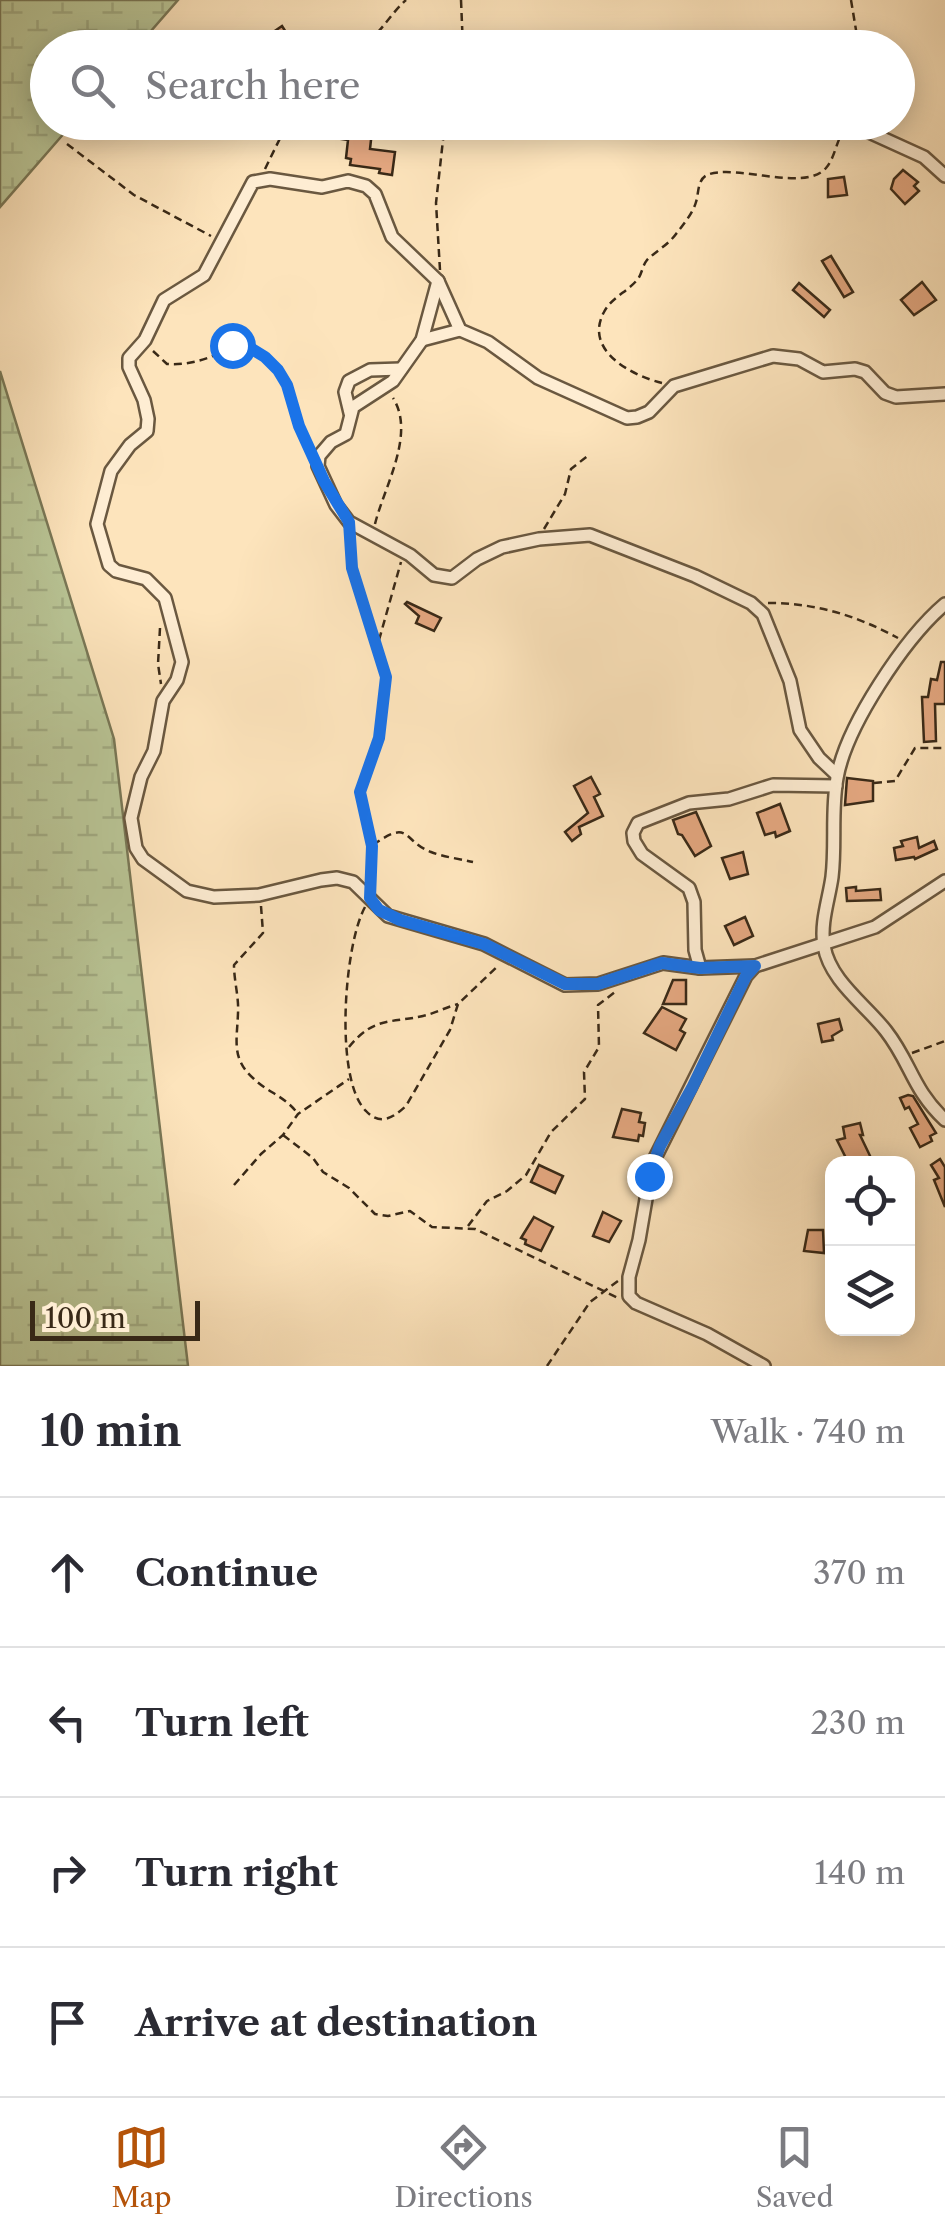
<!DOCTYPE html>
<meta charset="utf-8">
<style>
:root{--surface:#fff;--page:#f7f7f7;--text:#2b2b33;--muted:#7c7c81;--line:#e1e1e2;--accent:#b45309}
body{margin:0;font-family:"Libre Caslon Text",serif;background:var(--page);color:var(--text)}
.controls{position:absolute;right:30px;bottom:30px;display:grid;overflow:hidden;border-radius:20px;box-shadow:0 5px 25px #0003}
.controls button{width:90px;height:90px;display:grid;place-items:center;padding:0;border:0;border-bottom:2px solid var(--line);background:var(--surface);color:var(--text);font:50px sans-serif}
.scale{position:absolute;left:30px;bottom:25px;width:170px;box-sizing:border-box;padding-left:10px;border:5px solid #392917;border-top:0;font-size:28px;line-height:35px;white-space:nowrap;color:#392917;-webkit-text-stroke:8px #feedd3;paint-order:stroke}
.stop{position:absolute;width:30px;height:30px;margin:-22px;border:8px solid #1a73e8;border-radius:50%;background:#fff}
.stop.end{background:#1a73e8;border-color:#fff;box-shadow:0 2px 10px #0008}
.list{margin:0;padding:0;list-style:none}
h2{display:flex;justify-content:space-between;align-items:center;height:130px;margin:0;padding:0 40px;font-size:42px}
h2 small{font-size:32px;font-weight:400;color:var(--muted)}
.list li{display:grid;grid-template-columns:65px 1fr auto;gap:30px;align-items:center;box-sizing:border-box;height:150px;padding:0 40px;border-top:2px solid var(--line)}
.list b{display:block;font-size:38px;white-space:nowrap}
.list em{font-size:32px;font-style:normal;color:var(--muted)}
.icon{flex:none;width:55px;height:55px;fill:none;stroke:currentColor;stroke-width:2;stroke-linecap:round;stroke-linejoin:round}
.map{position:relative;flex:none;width:945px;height:1366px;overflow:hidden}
.search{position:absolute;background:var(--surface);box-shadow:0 5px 25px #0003;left:30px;right:30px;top:30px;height:110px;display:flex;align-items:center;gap:25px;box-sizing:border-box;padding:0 35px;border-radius:55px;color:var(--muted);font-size:38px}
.sheet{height:730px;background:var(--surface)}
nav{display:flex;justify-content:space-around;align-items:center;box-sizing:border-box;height:140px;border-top:2px solid var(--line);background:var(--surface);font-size:28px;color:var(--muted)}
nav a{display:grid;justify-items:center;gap:5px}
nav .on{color:var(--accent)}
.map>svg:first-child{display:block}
</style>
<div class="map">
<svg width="945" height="1366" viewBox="0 0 945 1366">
<defs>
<pattern id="wetland-marsh" width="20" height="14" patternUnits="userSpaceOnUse" patternTransform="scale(2.5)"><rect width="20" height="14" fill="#b9c596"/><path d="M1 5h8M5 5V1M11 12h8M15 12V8" fill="none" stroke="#a0a981"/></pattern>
</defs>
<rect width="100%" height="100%" fill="#fde4bc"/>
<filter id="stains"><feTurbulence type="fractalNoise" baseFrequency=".002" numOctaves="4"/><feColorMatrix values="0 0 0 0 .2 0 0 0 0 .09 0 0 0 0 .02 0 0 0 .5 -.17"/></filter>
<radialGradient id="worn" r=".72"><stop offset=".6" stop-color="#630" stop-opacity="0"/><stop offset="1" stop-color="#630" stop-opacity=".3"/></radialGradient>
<g fill="url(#wetland-marsh)" stroke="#797756" stroke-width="2.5">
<polygon points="0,0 178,0 137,47 48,48 48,122 73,123 0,207"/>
<polygon points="0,371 114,739 188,1366 0,1366"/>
</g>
<g fill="#e5a881" stroke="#392917" stroke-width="2.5">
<polygon points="282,26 296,48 250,48"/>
<polygon points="327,122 351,126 352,122 373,122 370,149 395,152 392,175 379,173 380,169 350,165 351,159 346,158 348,140 316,135 317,126 326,128"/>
<polygon points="903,170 918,182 914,186 919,191 905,204 891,189 894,179"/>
<polygon points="844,177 847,195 828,197 828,179"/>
<polygon points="831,256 853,292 844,297 822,261"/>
<polygon points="922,282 936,300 914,315 901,300"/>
<polygon points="799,283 830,310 824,317 793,290"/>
<polygon points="407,602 441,618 434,631 416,623 419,616 405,604"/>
<polygon points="941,662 945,662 945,704 935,704 936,741 924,742 922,697 928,697 931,679 937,680"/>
<polygon points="591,777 600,794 594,797 603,816 579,827 581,834 572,841 565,832 588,813 574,786"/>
<polygon points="847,778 873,781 873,801 845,805"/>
<polygon points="780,804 790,831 776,837 775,832 765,835 757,813"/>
<polygon points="696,812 711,846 695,856 682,835 678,834 673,820"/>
<polygon points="917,837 919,848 934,841 937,849 915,859 914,857 896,860 894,848 903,846 901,841"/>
<polygon points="743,852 748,874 730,879 722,858"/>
<polygon points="856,887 856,891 880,889 881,900 847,901 846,888"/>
<polygon points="745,917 753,936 734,945 725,926"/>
<polygon points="673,980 686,980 686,1004 663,1004"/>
<polygon points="662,1007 686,1019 680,1030 685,1033 676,1050 644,1033"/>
<polygon points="839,1019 842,1030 832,1036 833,1040 822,1042 818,1024"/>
<polygon points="908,1095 913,1096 936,1133 930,1136 932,1141 920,1147 910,1128 918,1124 909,1107 905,1109 900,1098"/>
<polygon points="622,1109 641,1113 639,1122 645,1123 643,1136 639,1135 638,1141 613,1137"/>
<polygon points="860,1123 863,1135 860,1135 872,1160 849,1164 837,1140 845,1138 843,1127"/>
<polygon points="940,1159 945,1167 945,1207 934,1180 939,1178 931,1165"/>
<polygon points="539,1165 563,1176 555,1193 531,1182"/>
<polygon points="603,1212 621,1221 609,1242 593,1236"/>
<polygon points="534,1217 553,1227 541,1251 525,1244 526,1240 521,1238"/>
<polygon points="808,1230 823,1230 824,1253 804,1251"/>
</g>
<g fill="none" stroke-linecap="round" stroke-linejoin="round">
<g stroke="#6a5840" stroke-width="16">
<g id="street">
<polyline points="847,122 924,157 945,176"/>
<polyline points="438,281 422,340 393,381 353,407 346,434 331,442 319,456 318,466 336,505 349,522 410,555 434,575 452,578 477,559 502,547 539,539 590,535 695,576 751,603 763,614 790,681 800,730 819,758 837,775"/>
<polyline points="422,340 460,330"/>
<polyline points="350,413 345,392 349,381 370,370 401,369"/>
<path d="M945 604C905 638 846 726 837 778 831 811 836 844 832 877 829 899 820 923 824 946 830 981 866 1005 886 1031 911 1063 912 1089 945 1120"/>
<polyline points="755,966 700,968 663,963 598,984 565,985 484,944 388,916 353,882 337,878 321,880 259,895 214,897 187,891 143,859 136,848 131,818 141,777 154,751 163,701 177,680 182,662 165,598 146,579 116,571 109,565 97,524 111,471 130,445 147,431 148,419 144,400 129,367 129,358 145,340 164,300 204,275 253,182 270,179 322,187 348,181 366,186 375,194 392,237 438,281 460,330 488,342 538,378 627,418 637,417 649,412 674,386 773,356 799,359 823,372 855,369 865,372 885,393 896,397 945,394"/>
<polyline points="700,968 695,950 694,902 689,888 642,854 634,841 633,833 638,823 689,803 729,799 773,785 836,786"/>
<polyline points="764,1366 707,1334 636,1303 629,1296 629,1277 639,1240 652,1164 746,976 755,966 875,927 945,881"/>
</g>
</g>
<g stroke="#392917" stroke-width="2.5" stroke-dasharray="8 5" stroke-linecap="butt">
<polyline points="461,0 463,48"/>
<polyline points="851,0 859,48"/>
<path d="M357 48C379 38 388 16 406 0"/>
<polyline points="67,144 134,195 211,236"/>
<polyline points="265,169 288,122"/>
<polyline points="440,270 436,203 445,122"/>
<path d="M153 351 167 364C182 365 198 362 213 356 220 353 226 347 233 345 242 343 248 347 255 351 293 373 294 415 311 451"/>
<path d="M662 383C633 376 583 351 604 312 611 298 627 292 637 280 642 275 642 266 647 260 656 251 668 245 676 234 683 225 693 213 696 202 699 193 697 180 707 175 736 163 804 193 826 168 834 159 836 144 842 133"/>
<path d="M375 524C384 487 416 434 393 398"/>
<polyline points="544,529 565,494 571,469 590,454"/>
<polyline points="349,534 352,568 385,664 382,722 361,793 372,846 370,880"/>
<path d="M768 603C816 603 855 615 898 638"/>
<polyline points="160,628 158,664 161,684"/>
<polyline points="379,640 401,562"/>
<polyline points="874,783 895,781 915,748 945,748"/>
<path d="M373 845C411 818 402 841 431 852 444 857 460 859 473 862"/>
<path d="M261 906 263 933 234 965C234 981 239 997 238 1013 237 1041 231 1059 254 1079 269 1093 286 1097 298 1114"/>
<path d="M365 907C344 945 334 1080 366 1111 380 1126 393 1118 406 1106L450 1030 458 1004 499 965"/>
<path d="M349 1047C375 1015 392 1024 427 1015 437 1012 447 1007 458 1004"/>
<polyline points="912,1053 945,1041"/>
<polyline points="283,1135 313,1158 323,1172 349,1188 375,1214 388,1216 410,1211 432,1227 475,1229 618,1298"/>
<polyline points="234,1185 261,1154 283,1135 298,1114 349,1079"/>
<polyline points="468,1226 487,1201 507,1191 526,1175 551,1132 585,1099 584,1072 599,1047 598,1005 615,992"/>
<polyline points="547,1366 590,1302 618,1281"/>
</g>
<use href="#street" stroke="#feedd3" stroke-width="11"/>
</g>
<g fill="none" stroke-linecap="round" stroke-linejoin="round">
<polyline stroke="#1a73e8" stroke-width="12" points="232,345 244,344 265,357 278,370 287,385 299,426 324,481 349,522 352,568 386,677 379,738 360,792 372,846 370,898 379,910 400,920 484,944 565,984 598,984 662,963 700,968 755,966 746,976 692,1088 660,1146 649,1176"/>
</g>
<rect width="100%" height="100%" filter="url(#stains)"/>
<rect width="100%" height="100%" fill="url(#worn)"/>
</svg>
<div class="controls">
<button><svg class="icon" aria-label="locate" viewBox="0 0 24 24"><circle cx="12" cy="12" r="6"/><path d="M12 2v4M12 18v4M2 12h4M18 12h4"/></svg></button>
<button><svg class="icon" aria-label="layers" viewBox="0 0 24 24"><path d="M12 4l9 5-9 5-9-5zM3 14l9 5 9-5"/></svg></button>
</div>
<div class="scale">100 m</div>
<div class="stop" style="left:232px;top:345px"></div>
<div class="stop end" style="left:649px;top:1176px"></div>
<div class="search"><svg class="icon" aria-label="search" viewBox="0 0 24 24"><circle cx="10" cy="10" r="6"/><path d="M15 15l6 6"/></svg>Search here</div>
</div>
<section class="sheet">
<h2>10 min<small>Walk · 740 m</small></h2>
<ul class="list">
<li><svg class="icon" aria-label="ahead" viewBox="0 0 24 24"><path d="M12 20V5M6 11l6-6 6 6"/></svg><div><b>Continue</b></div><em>370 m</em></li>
<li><svg class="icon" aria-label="left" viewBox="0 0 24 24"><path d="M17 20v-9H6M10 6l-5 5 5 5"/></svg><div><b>Turn left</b></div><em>230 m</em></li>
<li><svg class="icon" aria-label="right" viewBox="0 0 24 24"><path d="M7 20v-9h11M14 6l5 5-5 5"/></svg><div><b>Turn right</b></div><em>140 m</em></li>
<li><svg class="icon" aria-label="arrive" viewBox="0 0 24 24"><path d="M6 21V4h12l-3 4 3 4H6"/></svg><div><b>Arrive at destination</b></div></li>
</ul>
</section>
<nav>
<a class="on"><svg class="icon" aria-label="map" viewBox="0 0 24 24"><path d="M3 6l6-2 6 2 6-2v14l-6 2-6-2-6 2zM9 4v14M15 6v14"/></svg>Map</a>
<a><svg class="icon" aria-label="directions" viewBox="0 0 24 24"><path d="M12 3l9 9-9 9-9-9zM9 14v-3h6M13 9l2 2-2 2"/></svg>Directions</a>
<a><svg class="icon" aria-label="saved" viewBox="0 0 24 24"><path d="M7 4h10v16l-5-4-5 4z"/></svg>Saved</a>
</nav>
